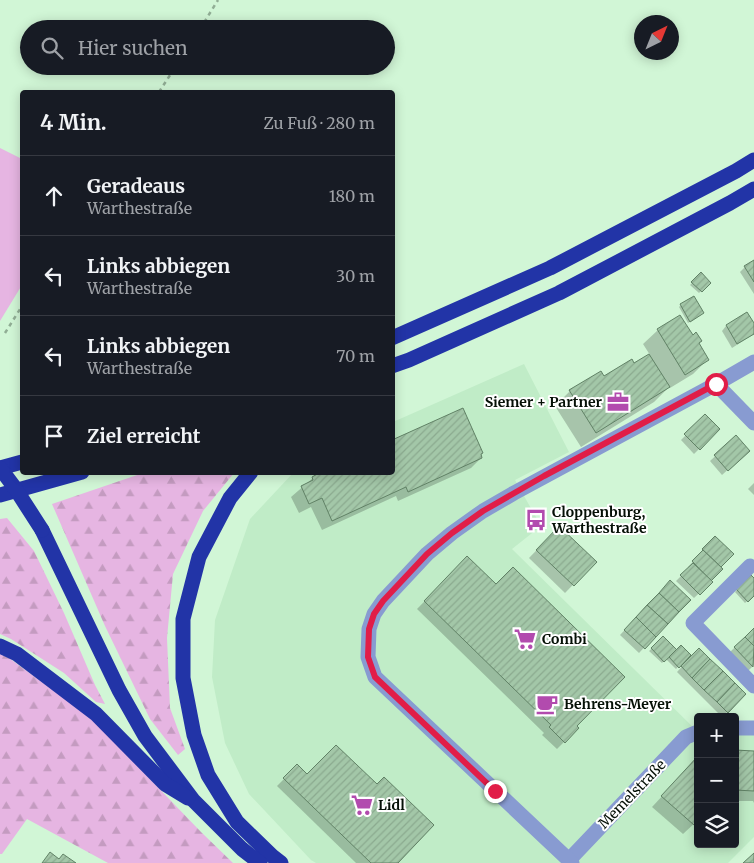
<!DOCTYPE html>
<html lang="de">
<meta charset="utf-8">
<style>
:root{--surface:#171b24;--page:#242831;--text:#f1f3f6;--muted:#9ea1a6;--line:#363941}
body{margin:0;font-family:Merriweather,serif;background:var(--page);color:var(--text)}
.controls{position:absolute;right:15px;bottom:15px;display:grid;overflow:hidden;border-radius:5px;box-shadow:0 2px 12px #0003}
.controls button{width:45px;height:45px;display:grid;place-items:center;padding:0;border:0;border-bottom:1px solid var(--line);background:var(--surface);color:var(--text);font:25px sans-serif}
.compass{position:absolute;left:634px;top:15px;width:45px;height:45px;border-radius:50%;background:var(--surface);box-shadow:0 2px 12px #0003;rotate:43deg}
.stop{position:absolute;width:15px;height:15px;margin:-11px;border:4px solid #e11d48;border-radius:50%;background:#fff}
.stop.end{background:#e11d48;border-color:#fff;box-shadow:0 1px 5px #0008}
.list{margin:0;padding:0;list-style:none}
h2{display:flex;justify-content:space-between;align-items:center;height:65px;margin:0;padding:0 20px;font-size:21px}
h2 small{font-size:16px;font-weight:400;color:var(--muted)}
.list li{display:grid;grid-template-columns:32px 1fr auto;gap:15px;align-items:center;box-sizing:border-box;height:80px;padding:0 20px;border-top:1px solid var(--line)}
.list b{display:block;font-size:19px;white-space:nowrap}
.list p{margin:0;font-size:16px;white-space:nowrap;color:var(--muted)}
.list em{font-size:16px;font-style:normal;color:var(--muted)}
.icon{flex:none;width:28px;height:28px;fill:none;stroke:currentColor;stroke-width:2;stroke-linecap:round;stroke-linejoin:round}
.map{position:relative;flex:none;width:754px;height:863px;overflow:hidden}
.search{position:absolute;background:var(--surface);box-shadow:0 2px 12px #0003;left:20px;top:20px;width:375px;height:55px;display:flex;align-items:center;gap:12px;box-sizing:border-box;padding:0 18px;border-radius:28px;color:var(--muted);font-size:19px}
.panel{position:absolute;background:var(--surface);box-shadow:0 2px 12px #0003;left:20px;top:90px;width:375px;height:385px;border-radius:5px}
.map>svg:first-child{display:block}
</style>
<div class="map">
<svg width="754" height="863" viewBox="0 0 754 863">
<defs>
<pattern id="forest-firs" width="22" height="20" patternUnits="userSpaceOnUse" patternTransform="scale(1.25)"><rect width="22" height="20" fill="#e6b5e2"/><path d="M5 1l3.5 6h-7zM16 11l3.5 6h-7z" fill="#c49bc0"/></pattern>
<pattern id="building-hatch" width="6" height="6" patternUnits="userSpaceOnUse" patternTransform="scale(1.25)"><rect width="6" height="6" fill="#a3c7a8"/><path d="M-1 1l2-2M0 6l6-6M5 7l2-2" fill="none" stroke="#8baa8f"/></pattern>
</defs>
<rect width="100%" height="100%" fill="#d1f6d6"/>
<polygon fill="#c0ecc7" points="524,364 569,452 515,480 541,526 512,549 698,732 698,844 735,844 735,734 754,735 754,837 728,863 316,863 311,860 249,794 225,743 212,677 215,620 250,519 293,473 392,472 393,422"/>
<polygon fill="#e6b5e2" points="0,148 22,159 22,285 0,321"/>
<g fill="url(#forest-firs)">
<polygon points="146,472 234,473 203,511 173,574 167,638 170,708 185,749 178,755 150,719 105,626 52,504"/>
<polygon points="7,518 34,551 64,613 95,685 105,704 96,702 64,673 11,639 0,634 0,519"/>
<polygon points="0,654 9,658 90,717 201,832 233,863 108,863 27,819 2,854 0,854"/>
</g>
<g fill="#0003">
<polygon points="754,262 754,294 740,272 745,267"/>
<polygon points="701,274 709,283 699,293 690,285"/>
<polygon points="681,305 701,315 688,323 679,307"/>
<polygon points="747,314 754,326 754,334 732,348 722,331 726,326"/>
<polygon points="658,330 698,344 707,360 693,374 670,388 669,387 654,402 581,447 555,406 570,391 634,365 650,355 643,344"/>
<polygon points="705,416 719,429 694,454 681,440"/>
<polygon points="736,437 744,455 722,475 710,461"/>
<polygon points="480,455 481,458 471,468 398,501 396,496 322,530 311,507 299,513 291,497 313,478 392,472"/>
<polygon points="754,483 754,495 748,489"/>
<polygon points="559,527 595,562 565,593 529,558"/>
<polygon points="715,537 732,554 719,567 710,581 711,582 694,598 676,581 689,568 688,567 699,555 698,555"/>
<polygon points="467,558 496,586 575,726 578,728 557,749 542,735 544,733 417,609"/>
<polygon points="751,576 754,580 754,595 745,603 735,592"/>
<polygon points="670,582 689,600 639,653 620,635"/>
<polygon points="754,629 754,665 748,671 730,652"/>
<polygon points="663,638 677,651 681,647 691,657 745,694 722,717 677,672 689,659 687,657 676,669 666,659 662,663 649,651"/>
<polygon points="735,751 754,752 754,803 753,801 735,801"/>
<polygon points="693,763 698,820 683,834 652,807"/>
<polygon points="297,766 396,863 356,863 277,786"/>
</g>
<g fill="url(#building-hatch)" stroke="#618266">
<polygon points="754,260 754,282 744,266"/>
<polygon points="701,272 711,283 702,292 691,282"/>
<polygon points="694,296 704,313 690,322 680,304"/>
<polygon points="747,312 754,323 754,334 737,344 726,325"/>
<polygon points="680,315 693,335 696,332 702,341 699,343 709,360 685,375 657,329"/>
<polygon points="649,354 670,387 596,433 569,390 601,371 604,376 632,359 634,363"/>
<polygon points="463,408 483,453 481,454 482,458 408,492 406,487 332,521 322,498 309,504 301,486 313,480 312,477 321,472 392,472 392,440"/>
<polygon points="705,414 720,429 700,450 684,434"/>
<polygon points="736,435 750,451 728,471 714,455"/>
<polygon points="559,526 597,562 574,586 536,550"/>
<polygon points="715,536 734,554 721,567 702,549"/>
<polygon points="703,550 723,569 711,581 692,561"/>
<polygon points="467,556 496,584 513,567 625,677 577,726 579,728 565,743 549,727 551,725 424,601"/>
<polygon points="693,563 713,582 700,595 680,575"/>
<polygon points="751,575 754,578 754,596 748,602 736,589"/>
<polygon points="670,580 691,600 679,612 659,593"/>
<polygon points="659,593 679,612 668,624 647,605"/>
<polygon points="647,605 668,624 656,637 636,617"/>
<polygon points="636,617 656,637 645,649 624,630"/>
<polygon points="754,628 754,646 745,637"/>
<polygon points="663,636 677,650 664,662 651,648"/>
<polygon points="745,637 754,646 753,667 734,647"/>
<polygon points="681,645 691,655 679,668 669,657"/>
<polygon points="699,648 710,659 692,678 681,666"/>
<polygon points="710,659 723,671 704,690 692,678"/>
<polygon points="723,671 735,683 717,702 704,690"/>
<polygon points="735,683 746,694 728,713 717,702"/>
<polygon points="336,745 377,784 384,777 434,825 398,863 371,863 283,778 297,764 307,774"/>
<polygon points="735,750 754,751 754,791 735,790"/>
<polygon points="698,756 698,821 694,825 661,796"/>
<polygon points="50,852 59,859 63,854 76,863 42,863"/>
<polygon points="754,853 754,863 743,863"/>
</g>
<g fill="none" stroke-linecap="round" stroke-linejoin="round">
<g stroke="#91ae95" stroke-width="2.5" stroke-dasharray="4 4" stroke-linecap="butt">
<polyline points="200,29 218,0"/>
<polyline points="159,92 176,66"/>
<polyline points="5,333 22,306"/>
</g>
<g stroke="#889bd1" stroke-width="15">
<polyline points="716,384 754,423"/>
<polyline points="750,566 693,623 754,686"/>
<polyline points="735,728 754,728"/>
<polyline points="569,860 686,737 698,732"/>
<polyline points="572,863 375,677 368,657 369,629 374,614 383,601 427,554 452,533 483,511 514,493 716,384 754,362"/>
</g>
<g stroke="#2234a7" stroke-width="15">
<polyline points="392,338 550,268 736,171 754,160"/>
<polyline points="392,366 409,360 559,293 730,203 754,189"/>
<polyline points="0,468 22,462"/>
<polyline points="251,472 230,498 199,557 183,619 183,678 194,735 208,775 237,822 272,856 281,863"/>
<polyline points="0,495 82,472"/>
<polyline points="42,530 119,690 145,736 193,800 242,849 260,863"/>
<polyline points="0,646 17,654 96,714 165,784 188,798"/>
</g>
<polyline stroke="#2234a7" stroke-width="15" points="0,468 15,488 42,530"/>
</g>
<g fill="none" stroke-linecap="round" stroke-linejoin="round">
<polyline stroke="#e11d48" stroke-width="6" points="495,791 375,677 368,657 369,629 374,614 383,601 427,554 452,533 483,511 544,476 716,384"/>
</g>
<defs>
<g id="office-bare" transform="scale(1.725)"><path d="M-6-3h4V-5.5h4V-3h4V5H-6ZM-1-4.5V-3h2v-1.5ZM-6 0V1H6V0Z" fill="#b24bae" stroke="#fff" stroke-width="2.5" paint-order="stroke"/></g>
<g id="bus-bare" transform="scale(1.725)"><path d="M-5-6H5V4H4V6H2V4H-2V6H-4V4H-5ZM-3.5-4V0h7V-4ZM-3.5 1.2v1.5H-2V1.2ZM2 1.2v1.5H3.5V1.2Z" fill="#b24bae" stroke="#fff" stroke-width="2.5" paint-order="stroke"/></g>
<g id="supermarket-bare" transform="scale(1.725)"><path d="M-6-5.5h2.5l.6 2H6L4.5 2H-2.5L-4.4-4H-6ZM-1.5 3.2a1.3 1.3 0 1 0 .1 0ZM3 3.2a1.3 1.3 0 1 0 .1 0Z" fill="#b24bae" stroke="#fff" stroke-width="2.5" paint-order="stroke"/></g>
<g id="cafe-bare" transform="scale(1.725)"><path d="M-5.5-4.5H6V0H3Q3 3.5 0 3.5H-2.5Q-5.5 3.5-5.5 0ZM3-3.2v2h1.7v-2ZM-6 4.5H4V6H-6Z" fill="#b24bae" stroke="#fff" stroke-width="2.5" paint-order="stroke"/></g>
</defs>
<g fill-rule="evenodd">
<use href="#office-bare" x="618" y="402"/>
<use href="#bus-bare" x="536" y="520"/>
<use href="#supermarket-bare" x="525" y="639"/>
<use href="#cafe-bare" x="547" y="704"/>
<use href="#supermarket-bare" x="362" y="805"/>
</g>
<g text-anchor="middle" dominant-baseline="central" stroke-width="4" stroke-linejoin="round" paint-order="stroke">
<g font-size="14" font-weight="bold" fill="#051006" stroke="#fff" text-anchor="start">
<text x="602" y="402" text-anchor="end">Siemer + Partner</text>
<text x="552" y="512">Cloppenburg,<tspan x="552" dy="16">Warthestraße</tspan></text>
<text x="542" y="639">Combi</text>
<text x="564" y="704">Behrens-Meyer</text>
<text x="378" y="805">Lidl</text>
</g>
<g font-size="14" fill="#051006" stroke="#fff">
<text transform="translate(632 794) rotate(-46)">Memelstraße</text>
</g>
</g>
</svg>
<div class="controls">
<button>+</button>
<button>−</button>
<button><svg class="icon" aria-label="layers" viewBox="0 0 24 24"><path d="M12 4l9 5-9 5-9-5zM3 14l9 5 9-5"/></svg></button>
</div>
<svg class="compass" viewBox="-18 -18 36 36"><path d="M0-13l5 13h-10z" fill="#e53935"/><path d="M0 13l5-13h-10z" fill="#9ea1a6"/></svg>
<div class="stop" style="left:716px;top:384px"></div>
<div class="stop end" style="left:495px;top:791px"></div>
<div class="search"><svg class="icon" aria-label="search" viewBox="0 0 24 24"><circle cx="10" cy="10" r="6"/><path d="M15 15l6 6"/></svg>Hier suchen</div>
<section class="panel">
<h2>4 Min.<small>Zu Fuß · 280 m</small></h2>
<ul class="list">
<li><svg class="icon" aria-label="ahead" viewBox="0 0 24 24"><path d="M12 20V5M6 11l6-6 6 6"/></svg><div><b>Geradeaus</b><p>Warthestraße</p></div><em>180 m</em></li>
<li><svg class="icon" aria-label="left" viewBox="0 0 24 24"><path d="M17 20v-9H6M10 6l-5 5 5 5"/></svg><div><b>Links abbiegen</b><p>Warthestraße</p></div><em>30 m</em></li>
<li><svg class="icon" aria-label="left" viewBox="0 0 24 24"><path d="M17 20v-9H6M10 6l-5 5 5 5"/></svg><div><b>Links abbiegen</b><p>Warthestraße</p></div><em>70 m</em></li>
<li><svg class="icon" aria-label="arrive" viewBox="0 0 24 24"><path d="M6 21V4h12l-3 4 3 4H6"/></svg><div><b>Ziel erreicht</b></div></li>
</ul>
</section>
</div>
